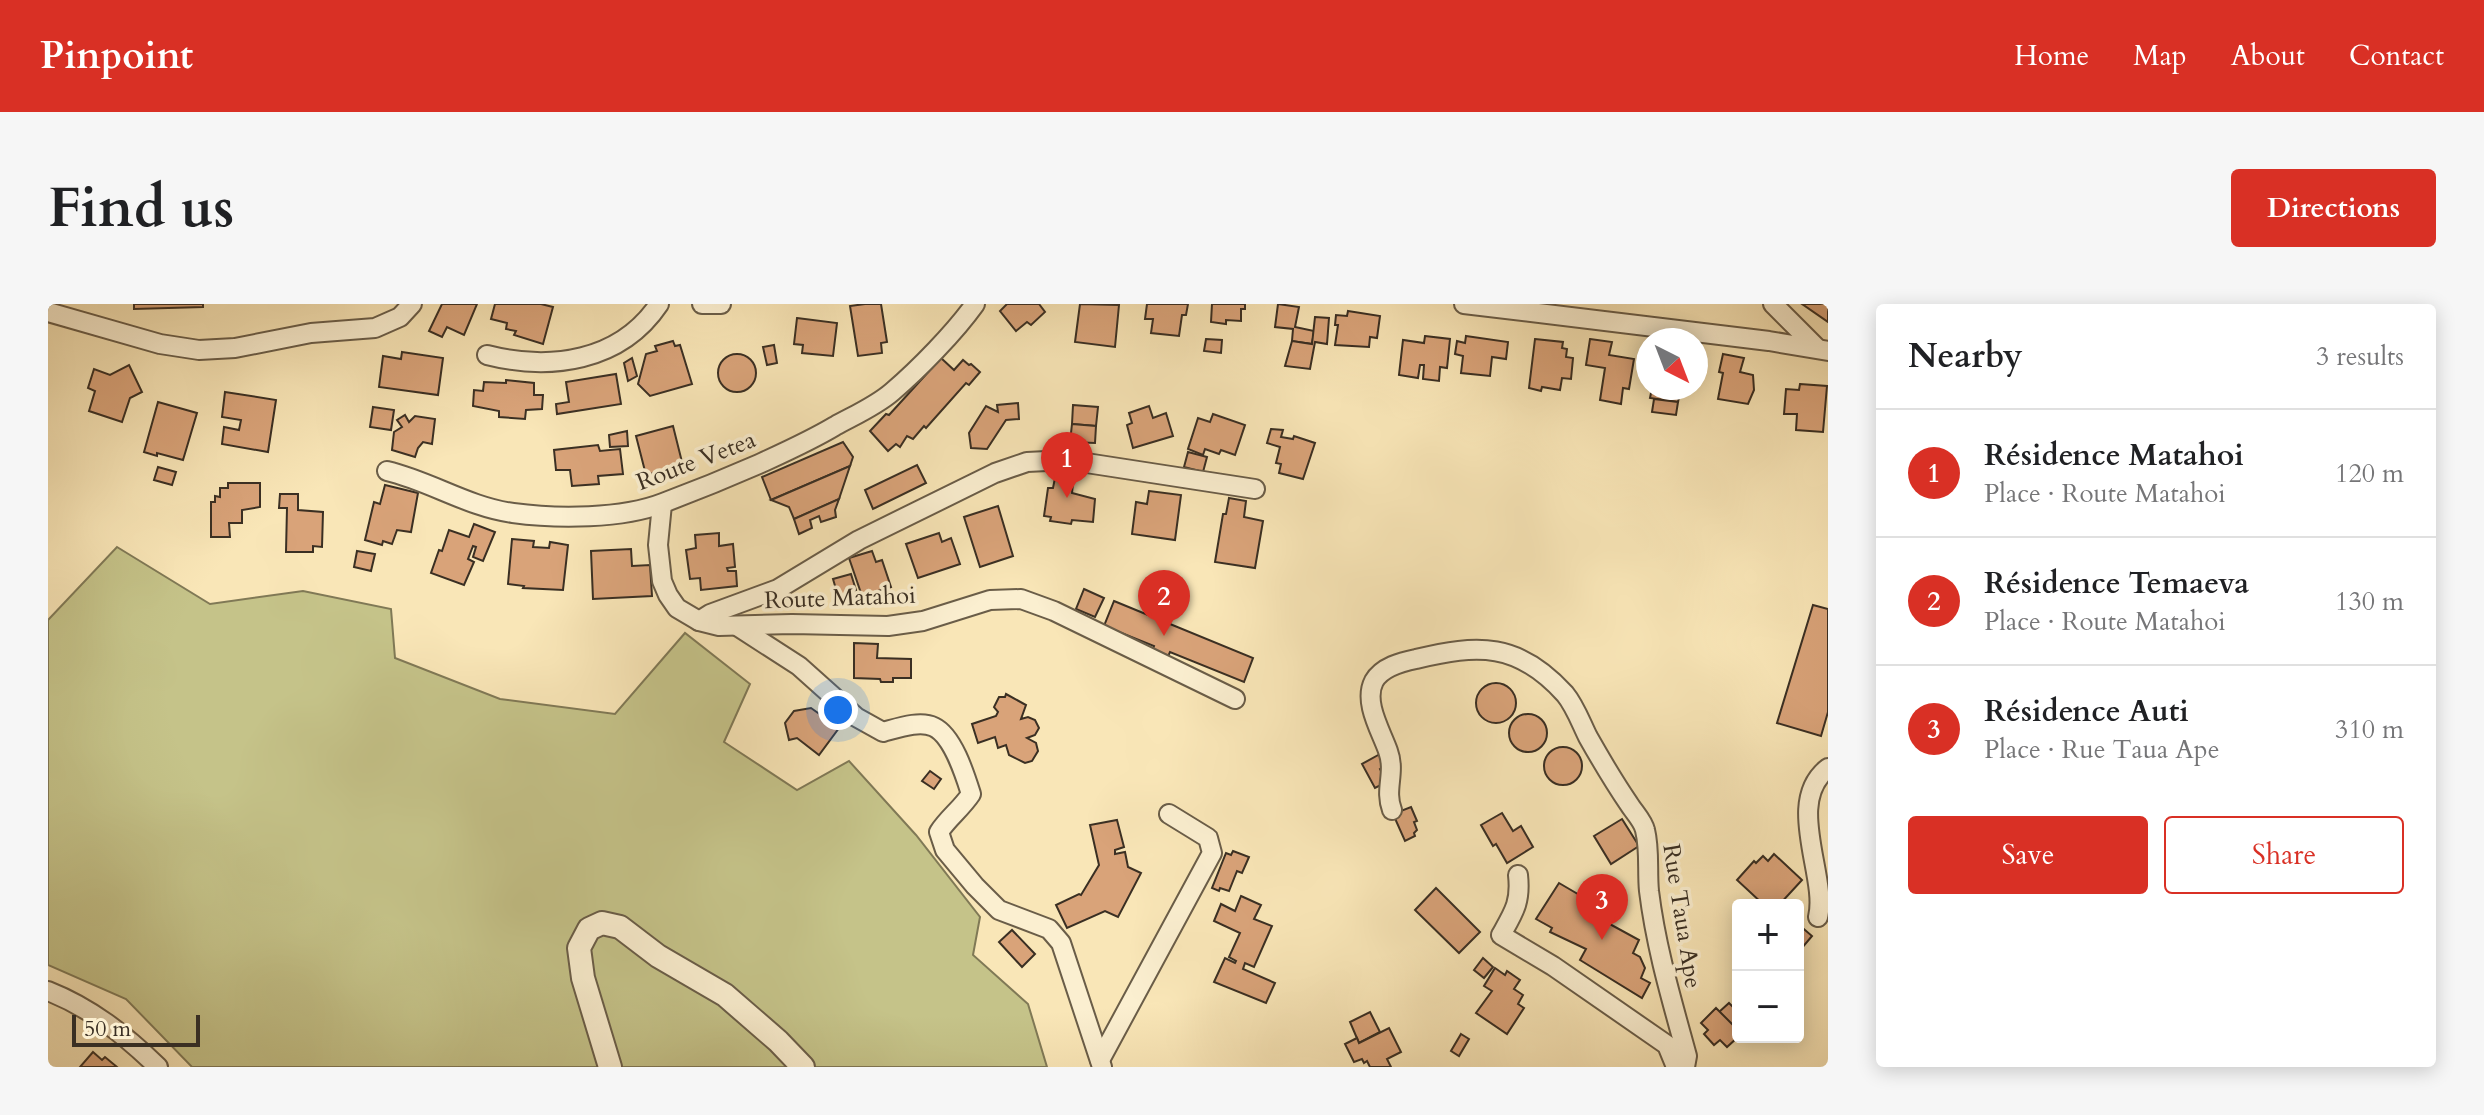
<!DOCTYPE html>
<meta charset="utf-8">
<style>
:root{--surface:#fff;--page:#f6f6f6;--text:#202124;--muted:#757577;--line:#e0e0e0;--accent:#d93025}
body{margin:0;font-family:Cardo,serif;background:var(--page);color:var(--text)}
.controls{position:absolute;right:24px;bottom:24px;display:grid;overflow:hidden;border-radius:8px;box-shadow:0 4px 20px #0003}
.controls button{width:72px;height:72px;display:grid;place-items:center;padding:0;border:0;border-bottom:2px solid var(--line);background:var(--surface);color:var(--text);font:40px sans-serif}
.compass{position:absolute;left:1588px;top:24px;width:72px;height:72px;border-radius:50%;background:var(--surface);box-shadow:0 4px 20px #0003;rotate:138deg}
.scale{position:absolute;left:24px;bottom:20px;width:128px;box-sizing:border-box;padding-left:8px;border:4px solid #3a2f23;border-top:0;font-size:22px;line-height:28px;white-space:nowrap;color:#3a2f23;-webkit-text-stroke:6px #fbefd0;paint-order:stroke}
.you{position:absolute;left:790px;top:406px;width:28px;height:28px;margin:-20px;border:6px solid #fff;border-radius:50%;background:#1a73e8;box-shadow:0 0 0 12px #1a73e833}
.badge{display:grid;place-items:center;width:52px;height:52px;border-radius:50%;background:var(--accent);color:#fff;font-size:26px;font-weight:700}
.pin{position:absolute;translate:-50% -66px;filter:drop-shadow(0 2px 4px #0008)}
.pin::after{content:'';position:absolute;top:42px;width:28px;height:24px;background:inherit;clip-path:polygon(0 0,100% 0,50% 100%)}
.list{margin:0;padding:0;list-style:none}
h2{display:flex;justify-content:space-between;align-items:center;height:104px;margin:0;padding:0 32px;font-size:34px}
h2 small{font-size:26px;font-weight:400;color:var(--muted)}
.list li{display:grid;grid-template-columns:52px 1fr auto;gap:24px;align-items:center;box-sizing:border-box;height:128px;padding:0 32px;border-top:2px solid var(--line)}
.list b{display:block;font-size:30px;white-space:nowrap}
.list p{margin:0;font-size:26px;white-space:nowrap;color:var(--muted)}
.list em{font-size:26px;font-style:normal;color:var(--muted)}
.actions{display:flex;gap:16px;padding:24px 32px}
.actions a{flex:1;padding:18px 0;border:2px solid var(--accent);border-radius:8px;text-align:center;font-size:28px;color:var(--accent)}
.actions .main{background:var(--accent);color:#fff}
.map{position:relative;flex:none;width:1780px;height:763px;overflow:hidden;border-radius:8px}
header{display:flex;align-items:center;gap:48px;box-sizing:border-box;height:112px;padding:0 40px;background:var(--accent);color:#fff}
header strong{font-size:38px}
nav{display:flex;gap:44px;margin-inline-start:auto;font-size:28px}
.intro{display:flex;align-items:center;justify-content:space-between;box-sizing:border-box;height:192px;padding:0 48px}
h1{margin:0;font-size:56px}
.button{padding:20px 36px;border-radius:8px;background:var(--accent);color:#fff;font-size:28px;font-weight:700}
main{display:flex;gap:48px;padding:0 48px}
aside{flex:1;background:var(--surface);border-radius:8px;box-shadow:0 4px 20px #0003}
.map>svg:first-child{display:block}
</style>
<header>
<strong>Pinpoint</strong>
<nav><a>Home</a><a>Map</a><a>About</a><a>Contact</a></nav>
</header>
<div class="intro"><h1>Find us</h1><a class="button">Directions</a></div>
<main>
<div class="map">
<svg width="1780" height="763" viewBox="0 0 1780 763">
<rect width="100%" height="100%" fill="#f9e6b7"/>
<filter id="stains"><feTurbulence type="fractalNoise" baseFrequency=".0025" numOctaves="4"/><feColorMatrix values="0 0 0 0 .2 0 0 0 0 .09 0 0 0 0 .02 0 0 0 .5 -.17"/></filter>
<radialGradient id="worn" r=".72"><stop offset=".6" stop-color="#630" stop-opacity="0"/><stop offset="1" stop-color="#630" stop-opacity=".3"/></radialGradient>
<polygon fill="#c5c389" stroke="#807956" stroke-width="2" points="69,243 162,300 255,287 343,305 347,354 452,395 567,410 637,329 702,380 676,438 749,486 801,457 868,531 932,613 925,651 980,700 999,763 144,763 78,695 0,661 0,316"/>
<g fill="#d9a379" stroke="#3a2f23" stroke-width="2">
<polygon points="86,0 155,0 155,3 86,5"/>
<polygon points="394,0 429,0 416,31 399,23 394,33 381,27"/>
<polygon points="447,0 493,0 505,3 495,40 466,31 468,27 458,25 459,19 443,15"/>
<polygon points="817,0 833,0 839,38 833,39 834,49 810,52 802,2"/>
<polygon points="959,0 991,0 997,8 983,21 979,18 968,27 952,7"/>
<polygon points="1032,0 1071,1 1067,43 1027,38"/>
<polygon points="1099,0 1140,0 1138,11 1134,11 1131,32 1103,29 1105,15 1097,15"/>
<polygon points="1164,0 1197,0 1197,5 1193,5 1193,17 1178,16 1178,20 1163,18"/>
<polygon points="1230,0 1251,3 1247,23 1266,27 1264,40 1244,37 1245,25 1227,23"/>
<polygon points="1754,0 1780,0 1780,18"/>
<polygon points="1300,7 1332,12 1329,34 1322,33 1321,43 1287,41 1290,21 1287,21 1288,11 1299,12"/>
<polygon points="1267,13 1281,14 1279,40 1267,38 1262,65 1237,62 1244,37 1264,40"/>
<polygon points="749,14 789,19 785,52 754,49 755,41 746,40"/>
<polygon points="1377,32 1402,35 1399,64 1392,63 1391,77 1375,75 1376,61 1372,61 1370,74 1351,71 1355,36 1376,39"/>
<polygon points="1418,32 1460,38 1458,55 1444,53 1442,72 1413,69 1415,52 1407,50 1409,37 1417,39"/>
<polygon points="1158,35 1174,36 1173,49 1156,47"/>
<polygon points="1487,35 1515,38 1514,44 1519,45 1518,53 1525,54 1523,75 1514,74 1512,86 1494,83 1493,87 1481,84"/>
<polygon points="1542,35 1564,38 1561,51 1586,55 1581,85 1575,84 1573,100 1552,96 1557,64 1538,61"/>
<polygon points="625,37 627,42 632,41 644,80 602,92 590,80 598,50 609,47 607,42"/>
<polygon points="726,41 729,59 719,61 715,43"/>
<polygon points="354,48 395,54 390,91 331,83 335,52 353,55"/>
<polygon points="1675,50 1696,54 1692,68 1705,71 1706,86 1700,100 1670,95 1675,69 1671,68"/>
<circle cx="689" cy="69" r="19"/>
<polygon points="584,54 589,72 580,77 576,59"/>
<polygon points="893,54 906,66 915,56 921,61 923,60 932,68 921,81 918,79 878,124 876,122 865,135 859,132 852,143 848,140 840,147 822,127 838,110 841,111"/>
<polygon points="81,61 94,88 82,94 74,118 41,107 47,87 40,84 46,65 62,71"/>
<polygon points="568,70 573,100 509,110 508,100 521,98 518,78"/>
<polygon points="458,76 486,79 486,91 495,91 494,105 478,106 477,115 451,113 451,107 425,102 426,86 435,87 436,78 458,79"/>
<polygon points="1752,80 1779,82 1775,128 1748,126 1749,110 1736,110 1738,85 1751,86"/>
<polygon points="1604,84 1633,84 1630,98 1602,94"/>
<polygon points="177,88 228,96 220,148 174,140 176,123 191,126 193,116 174,113"/>
<polygon points="1606,95 1630,98 1628,111 1604,108"/>
<polygon points="110,98 149,109 135,156 109,149 109,152 96,148"/>
<polygon points="970,99 971,115 958,116 939,145 923,144 921,129 938,102 950,108 949,101"/>
<polygon points="1025,101 1050,103 1048,122 1024,120"/>
<polygon points="1101,102 1105,114 1118,109 1125,132 1085,144 1079,121 1084,119 1081,109"/>
<polygon points="325,103 346,106 343,126 322,123"/>
<polygon points="1165,110 1197,121 1187,151 1173,146 1171,150 1157,145 1155,151 1140,145 1150,114 1162,118"/>
<polygon points="357,111 361,118 367,112 387,115 384,140 375,138 370,144 367,153 344,146 346,128 354,123 349,116"/>
<polygon points="1024,120 1048,122 1047,139 1022,138"/>
<polygon points="625,122 635,162 598,171 588,132"/>
<polygon points="1223,125 1235,126 1233,133 1245,135 1246,132 1267,139 1255,175 1231,169 1233,160 1228,159 1232,143 1219,139"/>
<polygon points="579,127 580,142 562,143 561,131"/>
<polygon points="795,138 805,153 802,162 723,196 714,173"/>
<polygon points="550,141 552,147 572,145 575,170 550,172 551,180 524,182 522,166 508,166 506,146"/>
<polygon points="1140,148 1159,153 1155,168 1136,163"/>
<polygon points="869,161 878,179 825,205 817,186"/>
<polygon points="802,162 791,195 746,215 741,203 723,196"/>
<polygon points="110,163 128,168 124,181 106,176"/>
<polygon points="1008,169 1026,171 1024,189 1047,195 1045,218 1024,216 1023,220 1002,217 1003,213 996,212 1000,184 1005,184"/>
<polygon points="180,179 212,179 212,203 194,206 194,219 181,219 182,233 163,233 163,198 167,198 167,192 172,193 172,184 180,184"/>
<polygon points="337,181 370,189 363,228 349,226 344,240 335,237 334,241 317,236 326,198 332,200"/>
<polygon points="1101,187 1133,191 1127,236 1084,230 1088,198 1099,200"/>
<polygon points="232,190 250,190 250,206 275,208 274,243 265,242 265,248 238,248 239,204 231,204"/>
<polygon points="1181,194 1198,197 1196,213 1215,217 1207,264 1167,258 1175,210 1178,210"/>
<polygon points="791,195 787,206 788,213 773,218 771,212 762,216 764,224 751,230 746,215"/>
<polygon points="950,202 965,252 932,263 916,213"/>
<polygon points="426,220 447,228 435,257 425,253 428,243 425,242 420,255 426,258 416,281 383,269 391,246 394,247 401,226 421,233"/>
<polygon points="671,229 671,242 685,240 687,263 679,264 680,267 688,267 689,282 653,286 652,274 642,275 638,246 648,244 647,231"/>
<polygon points="891,229 894,238 903,234 912,260 870,274 858,240"/>
<polygon points="464,235 486,237 485,243 501,244 502,238 520,241 515,286 475,284 476,282 460,280"/>
<polygon points="583,245 584,262 602,261 604,292 545,295 543,247"/>
<polygon points="309,247 327,250 323,267 306,263"/>
<polygon points="824,247 828,258 834,256 843,283 814,292 801,254"/>
<polygon points="803,270 808,286 790,292 785,275"/>
<polygon points="1036,285 1056,294 1047,313 1028,305"/>
<polygon points="1066,297 1205,354 1196,378 1122,348 1118,357 1103,350 1106,342 1056,322"/>
<polygon points="1765,301 1780,305 1780,408 1773,432 1729,419"/>
<polygon points="806,339 830,340 829,354 863,355 863,374 845,374 845,378 833,378 832,375 806,374"/>
<circle cx="1448" cy="399" r="20"/>
<polygon points="958,390 978,401 973,415 980,413 987,416 991,424 987,431 979,434 988,439 990,447 984,457 977,459 961,451 958,441 950,444 947,433 930,439 924,420 948,412 950,408 946,403 951,393 957,393"/>
<polygon points="763,404 791,424 771,451 749,434 741,436 737,419 746,407"/>
<circle cx="1480" cy="429" r="19"/>
<circle cx="1515" cy="462" r="19"/>
<polygon points="1332,450 1338,461 1332,465 1339,478 1327,484 1314,460"/>
<polygon points="882,467 893,475 886,485 874,477"/>
<polygon points="1363,503 1369,517 1366,518 1369,526 1366,529 1367,532 1357,537 1345,510"/>
<polygon points="1454,509 1465,527 1473,522 1485,543 1459,559 1448,540 1445,542 1433,521"/>
<polygon points="1574,515 1591,542 1563,560 1546,532"/>
<polygon points="1069,516 1076,543 1067,546 1067,550 1077,548 1080,563 1093,569 1070,613 1057,607 1019,624 1008,601 1031,590 1033,591 1051,561 1042,521"/>
<polygon points="1185,547 1201,553 1194,569 1189,567 1181,587 1172,584 1171,587 1164,584 1178,549 1183,551"/>
<polygon points="1726,550 1754,576 1731,601 1716,601 1689,576 1706,557 1708,559 1715,552 1720,557"/>
<polygon points="1511,579 1562,609 1558,618 1591,636 1585,649 1592,653 1597,664 1593,674 1602,679 1594,694 1532,656 1538,645 1502,628 1504,624 1488,615"/>
<polygon points="1388,584 1432,628 1411,649 1367,606"/>
<polygon points="1193,592 1213,601 1206,615 1224,622 1206,663 1197,659 1195,665 1227,679 1218,699 1166,678 1177,654 1187,659 1188,657 1181,653 1192,629 1166,617 1173,600 1187,607"/>
<polygon points="1750,620 1764,632 1754,644 1750,641"/>
<polygon points="964,626 987,650 974,663 951,638"/>
<polygon points="1435,654 1445,663 1436,674 1426,666"/>
<polygon points="1447,664 1457,671 1459,667 1472,676 1466,685 1475,691 1470,700 1476,704 1459,730 1428,709 1444,687 1436,682"/>
<polygon points="1681,699 1690,708 1688,725 1671,708"/>
<polygon points="1668,704 1690,726 1690,733 1679,743 1672,736 1666,741 1656,730 1660,726 1653,719"/>
<polygon points="1322,708 1332,728 1311,739 1302,718"/>
<polygon points="1341,724 1353,748 1339,755 1343,763 1322,763 1319,757 1316,759 1314,755 1306,758 1297,740 1309,734 1311,739"/>
<polygon points="1413,730 1421,735 1411,752 1403,747"/>
<polygon points="45,748 54,756 57,753 69,763 32,763"/>
</g>
<g fill="none" stroke-linecap="round" stroke-linejoin="round">
<g stroke="#6a5d48" stroke-width="22">
<g id="minor">
<polyline points="654,0 673,0"/>
<polyline points="1416,0 1721,37 1780,47"/>
<polyline points="1725,0 1769,44"/>
<polyline points="0,8 112,40 151,46 187,44 263,29 327,24 352,13 364,0"/>
<path d="M439 51C502 67 572 58 611 0"/>
<path d="M339 167C382 177 420 203 465 209 509 215 574 215 615 199 647 187 679 174 711 160 737 148 762 137 787 122 805 112 828 102 844 88 871 65 907 28 927 0"/>
<polyline points="614,200 610,241 614,277 620,291 629,304 651,317 671,322 744,320 840,322 875,317 942,296 973,295 1006,307 1187,395"/>
<polyline points="651,317 662,310 730,285 811,236 947,169 979,158 1019,156 1207,185"/>
<path d="M689 322 751 362 808 413 835 428C850 424 872 416 886 423 905 432 917 471 923 490 913 505 900 514 891 528L897 546 927 582 951 606 1001 625 1013 639 1054 763"/>
<path d="M1344 506C1336 485 1348 469 1340 447 1333 427 1315 398 1326 377 1334 363 1353 358 1368 355 1430 340 1470 338 1517 390 1527 402 1533 419 1540 433 1553 456 1566 478 1581 500 1586 508 1595 517 1597 526 1602 546 1599 567 1601 587 1608 644 1624 697 1639 752L1637 763"/>
<path d="M1470 571C1473 598 1466 608 1453 631L1505 662 1619 741 1628 763"/>
<path d="M1770 613C1780 572 1736 498 1780 464"/>
<path d="M0 687C43 704 77 731 110 763"/>
<polyline points="1052,756 1164,549 1160,534 1121,510"/>
</g>
</g>
<g stroke="#6a5d48" stroke-width="26">
<polyline id="tertiary" points="562,763 535,674 531,644 541,625 554,619 572,623 610,652 677,691 730,737 755,763"/>
</g>
<use href="#minor" stroke="#fbefd0" stroke-width="18"/>
<use href="#tertiary" stroke="#fbefd0" stroke-width="22"/>
</g>
<g text-anchor="middle" dominant-baseline="central" stroke-width="7" stroke-linejoin="round" paint-order="stroke">
<g font-size="24" fill="#3a2f23" stroke="#fbefd0">
<text transform="translate(648 157) rotate(-21)">Route Vetea</text>
<text transform="translate(792 294) rotate(-2)">Route Matahoi</text>
<text transform="translate(1634 612) rotate(81)">Rue Taua Ape</text>
</g>
</g>
<rect width="100%" height="100%" filter="url(#stains)"/>
<rect width="100%" height="100%" fill="url(#worn)"/>
</svg>
<div class="controls">
<button>+</button>
<button>−</button>
</div>
<svg class="compass" viewBox="-18 -18 36 36"><path d="M0-13l5 13h-10z" fill="#e53935"/><path d="M0 13l5-13h-10z" fill="#757577"/></svg>
<div class="scale">50 m</div>
<div class="you"></div>
<div class="pin badge" style="left:1019px;top:194px">1</div>
<div class="pin badge" style="left:1116px;top:332px">2</div>
<div class="pin badge" style="left:1554px;top:636px">3</div>
</div>
<aside>
<h2>Nearby<small>3 results</small></h2>
<ul class="list">
<li><span class="badge">1</span><div><b>Résidence Matahoi</b><p>Place · Route Matahoi</p></div><em>120 m</em></li>
<li><span class="badge">2</span><div><b>Résidence Temaeva</b><p>Place · Route Matahoi</p></div><em>130 m</em></li>
<li><span class="badge">3</span><div><b>Résidence Auti</b><p>Place · Rue Taua Ape</p></div><em>310 m</em></li>
</ul>
<div class="actions"><a class="main">Save</a><a>Share</a></div>
</aside>
</main>
